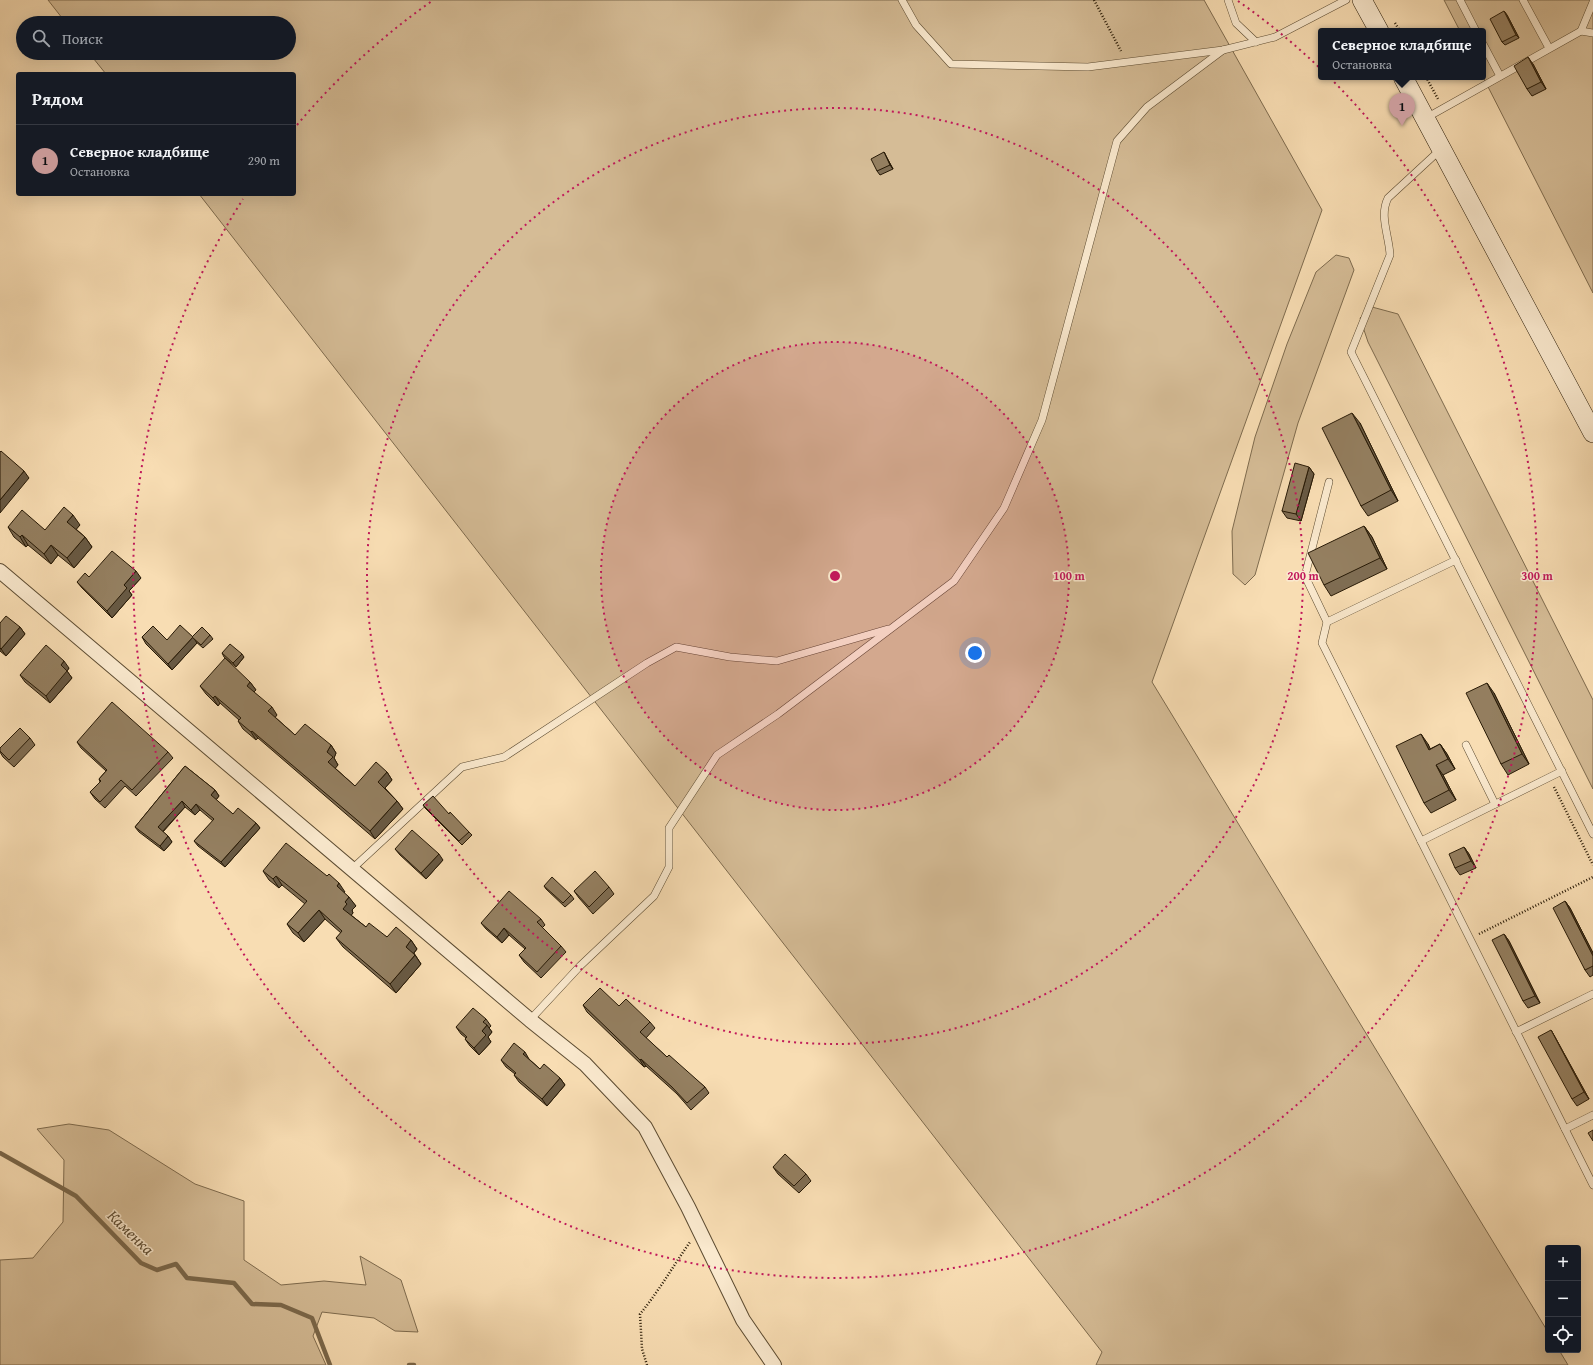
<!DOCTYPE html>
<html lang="ru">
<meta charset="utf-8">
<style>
:root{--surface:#171b24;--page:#242831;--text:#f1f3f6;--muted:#9ea1a6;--line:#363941;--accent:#c59692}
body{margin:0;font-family:"Gentium Book Plus",serif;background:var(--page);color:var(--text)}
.controls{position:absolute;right:12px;bottom:12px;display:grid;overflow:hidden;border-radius:4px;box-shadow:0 4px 16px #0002}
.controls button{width:36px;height:36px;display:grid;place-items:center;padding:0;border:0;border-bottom:1px solid var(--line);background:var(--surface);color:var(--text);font:20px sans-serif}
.you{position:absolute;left:975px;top:653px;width:14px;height:14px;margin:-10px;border:3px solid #fff;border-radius:50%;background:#1a73e8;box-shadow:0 0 0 6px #1a73e833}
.badge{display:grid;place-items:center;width:26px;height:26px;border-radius:50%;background:var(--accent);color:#111;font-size:13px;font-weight:700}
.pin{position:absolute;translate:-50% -33px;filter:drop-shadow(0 1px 2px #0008)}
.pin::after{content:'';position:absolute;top:21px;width:14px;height:12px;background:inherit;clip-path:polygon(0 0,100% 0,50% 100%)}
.popup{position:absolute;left:1318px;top:28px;width:168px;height:52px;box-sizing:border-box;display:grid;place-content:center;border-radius:4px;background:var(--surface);filter:drop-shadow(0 1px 3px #0005);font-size:13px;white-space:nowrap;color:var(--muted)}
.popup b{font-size:15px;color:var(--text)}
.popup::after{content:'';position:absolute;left:50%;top:100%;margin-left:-8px;border:8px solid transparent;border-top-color:var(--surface)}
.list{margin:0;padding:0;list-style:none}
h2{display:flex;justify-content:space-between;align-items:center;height:52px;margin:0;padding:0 16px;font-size:17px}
h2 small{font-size:13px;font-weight:400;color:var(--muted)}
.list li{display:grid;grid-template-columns:26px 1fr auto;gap:12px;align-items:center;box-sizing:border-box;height:72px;padding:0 16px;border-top:1px solid var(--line)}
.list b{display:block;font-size:15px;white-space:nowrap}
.list p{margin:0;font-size:13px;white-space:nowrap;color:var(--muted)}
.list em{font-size:13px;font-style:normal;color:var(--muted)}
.icon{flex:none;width:22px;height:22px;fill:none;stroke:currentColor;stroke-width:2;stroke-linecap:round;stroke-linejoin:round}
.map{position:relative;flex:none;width:1593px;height:1365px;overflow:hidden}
.search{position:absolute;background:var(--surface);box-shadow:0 4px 16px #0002;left:16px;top:16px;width:280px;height:44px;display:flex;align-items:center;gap:10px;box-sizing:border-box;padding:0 14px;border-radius:22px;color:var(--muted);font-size:15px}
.panel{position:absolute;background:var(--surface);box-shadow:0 4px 16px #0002;left:16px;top:72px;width:280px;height:124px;border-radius:4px}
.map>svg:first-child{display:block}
</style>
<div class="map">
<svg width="1593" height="1365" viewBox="0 0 1593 1365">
<rect width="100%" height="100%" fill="#f8ddb3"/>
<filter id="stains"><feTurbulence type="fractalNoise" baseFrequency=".005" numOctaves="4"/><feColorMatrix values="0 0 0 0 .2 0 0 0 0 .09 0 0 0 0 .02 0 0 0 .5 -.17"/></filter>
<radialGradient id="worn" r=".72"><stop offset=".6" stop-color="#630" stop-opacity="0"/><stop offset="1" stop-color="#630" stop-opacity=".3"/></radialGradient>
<g fill="#d5bc96" stroke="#7e6b4e">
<polygon points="48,0 1204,0 1322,210 1152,682 1548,1332 1548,1350 1559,1350 1568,1365 1096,1365 1102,1352 199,194 294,194 294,74 106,74 89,53 289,53 289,23 66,23"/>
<polygon points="1444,0 1593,0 1593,293 1483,77 1483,31 1460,31"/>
<polygon points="1336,255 1349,258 1354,270 1298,423 1255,575 1245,585 1233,574 1232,531 1255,437 1287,344 1316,272"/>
<polygon points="1372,307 1398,314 1593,700 1593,789 1368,342 1360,318"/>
<polygon points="69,1124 109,1130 195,1184 244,1201 244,1260 281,1285 324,1281 366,1285 360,1256 401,1280 418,1332 395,1331 374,1318 322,1312 313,1336 326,1365 0,1365 0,1260 33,1258 63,1222 64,1160 37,1129"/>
</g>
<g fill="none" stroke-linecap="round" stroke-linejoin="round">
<g stroke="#7a674a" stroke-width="4.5">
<polyline points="0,1153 76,1196 141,1263 157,1270 176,1264 187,1278 234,1283 252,1304 281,1305 312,1318 330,1365"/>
<polyline points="409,1365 414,1365"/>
</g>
<g stroke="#5c4b31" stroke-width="8">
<g id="service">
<polyline points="902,0 916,25 951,64 1088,67 1223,50 1275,37 1346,0"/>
<polyline points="1228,0 1236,23 1256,42"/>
<polyline points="1460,0 1476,31"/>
<polyline points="1523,0 1549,48"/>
<polyline points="1581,31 1593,2"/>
<polyline points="1483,44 1500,76"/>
<polyline points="1426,118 1581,31 1593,33"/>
<path d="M1440 150 1388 198C1379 216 1389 235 1390 255L1351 352 1593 834"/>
<polyline points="1456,560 1327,622 1322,643 1593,1185"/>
<polyline points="1327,622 1305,576 1329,482"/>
<polyline points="1466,745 1495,804"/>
<polyline points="1421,841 1562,771"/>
<polyline points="352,869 462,767 504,757 647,663 676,647 730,657 777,661 888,629"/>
<polyline points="530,1020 580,966 654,896 669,867 669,828 717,755 778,714 954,581 1004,508 1042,420 1117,141 1147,107 1223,50"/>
<polyline points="1516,1032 1593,994"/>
<polyline points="1565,1129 1593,1115"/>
</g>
</g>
<g stroke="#5c4b31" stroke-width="16">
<polyline id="minor" points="0,571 530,1020 585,1064 645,1127 688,1207 743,1320 774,1365"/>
</g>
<g stroke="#281a06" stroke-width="20">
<g id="secondary">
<polyline points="1362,0 1379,31"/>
<polyline points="1403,77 1593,433"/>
</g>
</g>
<g stroke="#281a06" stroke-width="2.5" stroke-dasharray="1 2" stroke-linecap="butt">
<polyline points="1094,0 1121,51"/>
<polyline points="1395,23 1400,31"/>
<polyline points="1426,77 1438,99"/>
<polyline points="1554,787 1593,865"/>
<polyline points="1479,934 1593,877"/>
<path d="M647 1365 642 1349 640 1314C659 1291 673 1266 690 1242"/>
</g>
<use href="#service" stroke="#fae9ce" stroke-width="7"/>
<use href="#minor" stroke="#fae9ce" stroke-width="14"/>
<use href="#secondary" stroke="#fae9ce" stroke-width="19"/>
</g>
<g fill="#7f6d53" stroke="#281a06">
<polygon points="1504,11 1507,15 1519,38 1505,45 1502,42"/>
<polygon points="1533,64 1546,89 1532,96 1527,89"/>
<polygon points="884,152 886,156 893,169 880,175 877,171"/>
<polygon points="1360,423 1398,501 1368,516 1361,506"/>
<polygon points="1309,467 1314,474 1301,521 1287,518 1282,511"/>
<polygon points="80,525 76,529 85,537 92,547 74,568 58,555 51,564 28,545 26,547 14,537 8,527 45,530"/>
<polygon points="1364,526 1372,537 1387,569 1331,596 1324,585"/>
<polygon points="89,577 141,578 129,591 132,595 112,618 82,588 77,582"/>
<polygon points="0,623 20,627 25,634 6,656 0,651"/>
<polygon points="210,635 213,639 203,648 195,641 197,643 172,670 146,644 142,637 167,640"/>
<polygon points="222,653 244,657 236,667 224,657"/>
<polygon points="69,668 67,671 72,678 50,703 25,682 20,675"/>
<polygon points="250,682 256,690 254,692 277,715 275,717 295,735 331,745 336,753 334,758 338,765 335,768 355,786 387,772 392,780 385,788 397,801 403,809 375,839 258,738 256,740 243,729 238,721 239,720 220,703 218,706 206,694 200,686"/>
<polygon points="1494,693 1529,764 1508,775 1501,764"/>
<polygon points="30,738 35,745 14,767 3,757 0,752 0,748"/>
<polygon points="77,742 168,752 173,758 136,796 125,786 105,808 95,799 90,792 100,782 99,779 106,771 81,748"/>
<polygon points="1428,744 1430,749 1440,744 1447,754 1455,769 1443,775 1456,800 1431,813 1424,803"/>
<polygon points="185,766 215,790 219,796 216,800 233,814 256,823 260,828 225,867 198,846 194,841 213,821 200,810 195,815 185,807 163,832 168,836 172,842 164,851 139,832 135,827"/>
<polygon points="423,805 449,814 469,832 472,835 462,845 425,808"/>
<polygon points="1464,847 1469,854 1476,868 1460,875 1455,868"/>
<polygon points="395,849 443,860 426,879 400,855"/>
<polygon points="263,871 345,892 344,893 356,906 352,910 353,913 351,915 366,927 387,937 411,940 417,949 414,953 421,964 396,993 343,947 336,938 341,933 325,919 304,942 293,933 287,924 305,904 282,885 279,888 269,880"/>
<polygon points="544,886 571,895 574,899 565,907 546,889"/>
<polygon points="609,887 614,894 593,914 579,898 574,891"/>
<polygon points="1565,901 1570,908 1593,953 1593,975 1590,977 1585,970"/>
<polygon points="541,919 545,925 542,928 561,946 566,952 541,978 524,962 519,955 525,949 509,935 502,943 486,929 481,923"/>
<polygon points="1504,934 1509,941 1540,1003 1528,1008 1523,1001"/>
<polygon points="583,1005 619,1006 650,1022 655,1028 646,1038 667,1057 705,1087 709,1093 691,1110 677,1094 646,1066 644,1067 587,1012"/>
<polygon points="486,1019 491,1026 489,1028 492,1032 488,1037 491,1042 479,1055 470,1046 465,1039 466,1038 461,1034 456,1027"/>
<polygon points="1551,1030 1555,1037 1589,1099 1577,1106 1572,1099"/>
<polygon points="529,1059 540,1069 560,1078 565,1085 547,1106 519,1082 514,1075 515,1074 506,1067 501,1060"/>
<polygon points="773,1167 806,1174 811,1181 799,1193 778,1174"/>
</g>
<g fill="#685943" stroke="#281a06">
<polygon points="1504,11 1507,15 1519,38 1516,35"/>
<polygon points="1528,57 1533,64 1546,89 1541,82"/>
<polygon points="884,152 886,156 893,169 890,165"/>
<polygon points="1352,413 1360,423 1398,501 1391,490"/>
<polygon points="1309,467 1314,474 1301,521 1296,514"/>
<polygon points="24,471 29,478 0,513 0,500"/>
<polygon points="73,515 80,525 74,532 67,522"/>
<polygon points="1364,526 1372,537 1387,569 1380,558"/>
<polygon points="22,535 28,545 26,547 20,537"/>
<polygon points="85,537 92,547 74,568 67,558"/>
<polygon points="51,545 58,555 51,564 44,554"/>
<polygon points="136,571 141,578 129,591 132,595 112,618 107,611 124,585"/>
<polygon points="20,627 25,634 6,656 1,649"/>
<polygon points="193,637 197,643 172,670 168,664"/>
<polygon points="242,654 244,657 236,667 233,663"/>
<polygon points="64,661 69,668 67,671 72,678 50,703 46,696 61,665"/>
<polygon points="250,682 256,690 252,694 247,686"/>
<polygon points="1487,683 1494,693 1529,764 1522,754"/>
<polygon points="215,696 220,703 218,706 213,698"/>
<polygon points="272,707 277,715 274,719 268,711"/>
<polygon points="252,731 258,738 256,740 251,732"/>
<polygon points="1421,734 1428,744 1435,759 1429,750"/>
<polygon points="1440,744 1447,754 1455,769 1448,759"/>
<polygon points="331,745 336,753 334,758 338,765 334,770 328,762 327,752"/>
<polygon points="1436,765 1443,775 1456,800 1449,790"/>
<polygon points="387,772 392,780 384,789 378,782"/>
<polygon points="215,790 219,796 215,801 211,795"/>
<polygon points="182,801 185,807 162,832 158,827"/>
<polygon points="397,801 403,809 375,839 370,831"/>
<polygon points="196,804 200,810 195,815 191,810"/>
<polygon points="256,823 260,828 225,867 221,862"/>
<polygon points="168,836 172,842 164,851 160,846"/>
<polygon points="1464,847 1469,854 1476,868 1471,861"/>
<polygon points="439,854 443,860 426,879 421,873"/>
<polygon points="276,876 282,885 279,888 273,879"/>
<polygon points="339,883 345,892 343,894 337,886"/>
<polygon points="349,897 356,906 352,910 353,913 350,917 343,909 345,902"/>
<polygon points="1565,901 1570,908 1593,953 1593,956"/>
<polygon points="319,910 325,919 304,942 298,933"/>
<polygon points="504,928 509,935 502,943 497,937"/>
<polygon points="1504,934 1509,941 1540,1003 1535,996"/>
<polygon points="411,940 417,949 412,955 406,947"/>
<polygon points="415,955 421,964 396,993 390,984"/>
<polygon points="487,1025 492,1032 488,1037 491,1042 479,1055 474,1048 482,1031"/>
<polygon points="1551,1030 1555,1037 1589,1099 1584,1092"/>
<polygon points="525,1052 529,1059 528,1061 523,1054"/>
<polygon points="641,1059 646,1066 644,1067 640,1060"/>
<polygon points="560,1078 565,1085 547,1106 542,1099"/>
</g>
<g fill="#947f60" stroke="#281a06">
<polygon points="1504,11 1516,35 1502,42 1490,19"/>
<polygon points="1528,57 1541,82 1527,89 1514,66"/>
<polygon points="884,152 890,165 877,171 871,159"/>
<polygon points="1352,413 1391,490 1361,506 1322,428"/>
<polygon points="1,451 24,471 0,500 0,452"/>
<polygon points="1295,463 1309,467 1296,514 1282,511"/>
<polygon points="64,507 73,515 67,522 85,537 67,558 51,545 44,554 22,535 20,537 8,527 22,510 45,530"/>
<polygon points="1364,526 1380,558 1324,585 1308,553"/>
<polygon points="112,551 136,571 124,585 127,588 107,611 77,582 85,573 89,577"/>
<polygon points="6,616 20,627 1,649 0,648 0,623"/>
<polygon points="180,625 193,637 168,664 142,637 153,626 167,640"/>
<polygon points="202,627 210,635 201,645 192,637"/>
<polygon points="230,644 242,654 233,663 222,653"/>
<polygon points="46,645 64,661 61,665 67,671 46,696 20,675"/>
<polygon points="225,658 250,682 247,686 272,707 268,711 295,735 305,724 331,745 327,752 333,757 328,762 355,786 376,762 387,772 378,782 397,801 370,831 252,731 251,732 238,721 241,718 215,696 213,698 200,686"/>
<polygon points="1487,683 1522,754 1501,764 1466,693"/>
<polygon points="112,702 168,752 132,790 121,780 100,802 90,792 101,781 99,779 107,770 77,742"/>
<polygon points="20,728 30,738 9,760 0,751 0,748"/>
<polygon points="1421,734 1429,750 1440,744 1448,759 1436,765 1449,790 1424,803 1396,746"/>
<polygon points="185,766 215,790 211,795 233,814 238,808 256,823 221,862 194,841 214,819 196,804 191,810 182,801 158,827 168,836 160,846 135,827"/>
<polygon points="433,796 449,814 450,812 469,832 459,841 423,805"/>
<polygon points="412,830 439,854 421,873 395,849"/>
<polygon points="286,843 327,876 329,874 339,883 337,886 349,897 345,902 347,904 343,909 366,927 369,923 387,937 396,927 411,940 406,947 415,955 390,984 336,938 342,931 319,910 298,933 287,924 307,901 276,876 273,879 263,871"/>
<polygon points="1464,847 1471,861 1455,868 1449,854"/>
<polygon points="595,871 609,887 589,907 574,891"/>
<polygon points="552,877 571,895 563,903 544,886"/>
<polygon points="509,891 541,919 537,922 561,946 537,972 519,955 526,948 504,928 497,937 481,923"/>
<polygon points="1565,901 1593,956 1593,966 1585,970 1553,908"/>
<polygon points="1504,934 1535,996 1523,1001 1492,940"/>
<polygon points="600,988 619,1006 626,999 650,1022 640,1032 667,1057 669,1055 705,1087 687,1103 672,1087 641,1059 640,1060 583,1005"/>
<polygon points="473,1008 486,1019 483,1022 487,1025 482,1031 486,1035 474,1048 465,1039 467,1037 456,1027"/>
<polygon points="1551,1030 1584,1092 1572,1099 1538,1037"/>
<polygon points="514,1043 525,1052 523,1054 540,1069 544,1064 560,1078 542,1099 514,1075 516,1073 501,1060"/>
<polygon points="1593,1130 1593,1141 1588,1133"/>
<polygon points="785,1154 806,1174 794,1186 773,1167"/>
</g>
<circle cx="835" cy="576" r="234" fill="#c2185b" fill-opacity=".12"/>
<g fill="none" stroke="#c2185b" stroke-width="2" stroke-dasharray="2 4">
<circle cx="835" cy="576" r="234"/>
<circle cx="835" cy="576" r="468"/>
<path d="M297 125A702 702 0 0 1 432 1M1238 1A702 702 0 1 1 243 199"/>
</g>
<g text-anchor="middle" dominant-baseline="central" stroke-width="3" stroke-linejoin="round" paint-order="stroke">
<g font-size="16" font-style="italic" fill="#5f4e34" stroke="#fae9ce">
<text transform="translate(131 1232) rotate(44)">Каменка</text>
</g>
</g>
<circle cx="835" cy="576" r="6" fill="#c2185b" stroke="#fae9ce" stroke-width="2"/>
<g font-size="12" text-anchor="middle" font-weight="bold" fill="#c2185b" stroke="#fae9ce" stroke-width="3" stroke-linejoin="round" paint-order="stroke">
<text x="1069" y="580">100 m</text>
<text x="1303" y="580">200 m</text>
<text x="1537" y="580">300 m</text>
</g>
<rect width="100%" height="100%" filter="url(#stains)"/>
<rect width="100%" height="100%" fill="url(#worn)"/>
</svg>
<div class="controls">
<button>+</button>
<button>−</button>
<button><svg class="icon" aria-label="locate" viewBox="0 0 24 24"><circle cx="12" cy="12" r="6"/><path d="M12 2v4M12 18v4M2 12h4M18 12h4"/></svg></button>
</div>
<div class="you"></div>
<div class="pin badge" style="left:1402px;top:126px">1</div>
<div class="popup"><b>Северное кладбище</b>Остановка</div>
<div class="search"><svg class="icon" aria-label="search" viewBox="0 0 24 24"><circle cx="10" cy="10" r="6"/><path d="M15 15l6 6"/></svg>Поиск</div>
<section class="panel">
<h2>Рядом<small></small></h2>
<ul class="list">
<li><span class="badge">1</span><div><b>Северное кладбище</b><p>Остановка</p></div><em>290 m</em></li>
</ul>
</section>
</div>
